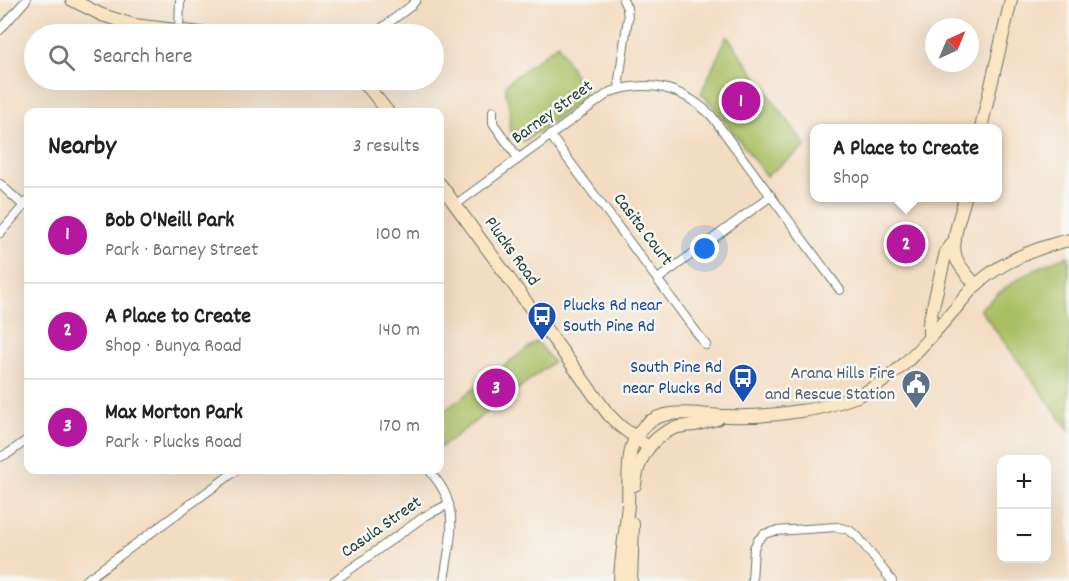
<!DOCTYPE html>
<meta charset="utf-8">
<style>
:root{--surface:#fff;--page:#f6f6f6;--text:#222;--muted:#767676;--line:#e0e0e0;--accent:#b5179e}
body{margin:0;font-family:Dekko,sans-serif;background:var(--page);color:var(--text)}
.controls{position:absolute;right:18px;bottom:18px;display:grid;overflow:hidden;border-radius:12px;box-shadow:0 6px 24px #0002}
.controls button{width:54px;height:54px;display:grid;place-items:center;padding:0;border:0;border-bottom:2px solid var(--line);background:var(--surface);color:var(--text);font:30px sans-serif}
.compass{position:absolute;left:925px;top:18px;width:54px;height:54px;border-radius:50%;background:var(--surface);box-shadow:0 6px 24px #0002;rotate:44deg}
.you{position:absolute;left:705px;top:249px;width:21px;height:21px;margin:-15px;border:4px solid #fff;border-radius:50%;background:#1a73e8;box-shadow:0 0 0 9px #1a73e833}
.badge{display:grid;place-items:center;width:39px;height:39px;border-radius:50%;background:var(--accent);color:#fff;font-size:20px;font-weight:700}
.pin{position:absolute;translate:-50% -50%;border:3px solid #fff;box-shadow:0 2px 6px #0006}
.popup{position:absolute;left:810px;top:124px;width:192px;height:78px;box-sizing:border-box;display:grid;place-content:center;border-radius:12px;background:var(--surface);filter:drop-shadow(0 2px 4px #0005);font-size:20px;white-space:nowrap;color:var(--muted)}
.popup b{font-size:22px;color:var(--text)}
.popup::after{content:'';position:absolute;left:50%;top:100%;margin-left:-12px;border:12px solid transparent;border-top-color:var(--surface)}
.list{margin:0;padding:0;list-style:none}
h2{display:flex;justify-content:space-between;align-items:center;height:78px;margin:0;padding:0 24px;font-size:26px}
h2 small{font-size:20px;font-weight:400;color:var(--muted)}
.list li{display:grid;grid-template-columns:39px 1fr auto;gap:18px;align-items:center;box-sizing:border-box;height:96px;padding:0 24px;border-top:2px solid var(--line)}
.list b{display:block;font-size:22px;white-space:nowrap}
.list p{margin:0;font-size:20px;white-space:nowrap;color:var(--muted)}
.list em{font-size:20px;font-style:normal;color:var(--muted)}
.icon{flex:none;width:33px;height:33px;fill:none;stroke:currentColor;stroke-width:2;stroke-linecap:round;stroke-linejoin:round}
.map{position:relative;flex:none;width:1069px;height:581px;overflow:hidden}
.search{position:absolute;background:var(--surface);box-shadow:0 6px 24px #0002;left:24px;top:24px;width:420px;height:66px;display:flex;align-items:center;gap:15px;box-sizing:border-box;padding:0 21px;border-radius:33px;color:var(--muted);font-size:22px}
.panel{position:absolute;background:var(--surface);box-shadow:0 6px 24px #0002;left:24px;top:108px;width:420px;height:366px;border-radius:12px}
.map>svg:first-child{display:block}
</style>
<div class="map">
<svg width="1069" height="581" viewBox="0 0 1069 581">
<rect width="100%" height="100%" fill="#f6f6f2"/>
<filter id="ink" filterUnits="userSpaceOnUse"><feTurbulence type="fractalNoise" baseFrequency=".0167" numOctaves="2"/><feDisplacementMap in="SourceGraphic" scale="12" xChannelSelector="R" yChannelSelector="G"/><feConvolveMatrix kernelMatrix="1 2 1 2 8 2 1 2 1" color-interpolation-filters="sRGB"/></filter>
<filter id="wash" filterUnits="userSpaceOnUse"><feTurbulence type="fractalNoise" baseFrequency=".008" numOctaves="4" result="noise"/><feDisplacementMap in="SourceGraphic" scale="24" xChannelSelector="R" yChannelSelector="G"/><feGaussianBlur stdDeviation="1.35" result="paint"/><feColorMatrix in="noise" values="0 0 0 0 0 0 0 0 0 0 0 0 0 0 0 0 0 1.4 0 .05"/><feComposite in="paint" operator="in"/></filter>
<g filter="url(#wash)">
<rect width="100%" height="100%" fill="#f3ddc2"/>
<g fill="#aabf63" stroke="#647e4c" stroke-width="1.5">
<polygon points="727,36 806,146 766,176 716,109 701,93"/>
<path d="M558 44 586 97 526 140 520 141C503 129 512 123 509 106 507 97 504 92 507 83Z"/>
<path d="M1069 256V430L980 309C1006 285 1035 265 1069 256Z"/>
<polygon points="537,341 553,362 440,448 440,414"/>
</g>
</g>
<g filter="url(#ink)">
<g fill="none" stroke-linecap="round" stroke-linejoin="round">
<g stroke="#697566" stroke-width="10">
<g id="street">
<polyline points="0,30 26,0"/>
<polyline points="179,31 180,0"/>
<polyline points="374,34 411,6 416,0"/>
<polyline points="620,89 619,80 628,18 627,8 623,0"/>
<polyline points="493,111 493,123 518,158"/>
<polyline points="550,135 706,345"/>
<polyline points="0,184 24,206"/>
<path d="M455 205 610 92C650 79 681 87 711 115L840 290"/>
<polyline points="0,233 28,201"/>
<polyline points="658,279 771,196"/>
<polyline points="0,457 9,453 28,439"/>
<path d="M429 470C437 480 445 490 448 502 456 525 447 557 444 581"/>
<polyline points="85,581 237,470"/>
<polyline points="334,581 425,516 449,504"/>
<polyline points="752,581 754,548 758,540 764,534 775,531 837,527 849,530 858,537 892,581"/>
</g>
</g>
<g stroke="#697566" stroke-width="14">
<g id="secondary">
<polyline points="72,0 102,15 134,25 209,34"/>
<polyline points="359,80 369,88 388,112"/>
<polyline points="981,128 1011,0"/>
<polyline points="440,184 608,414 620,426 648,447"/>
<path d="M965 198C961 214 950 241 956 258 960 268 969 277 976 285"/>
<polyline points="929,338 929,323 946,252 955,240"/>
<path d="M635 485C637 462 649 439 672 429 679 426 687 426 695 425 702 423 710 421 717 419"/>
<path d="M620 581C621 555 626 530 628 504 629 486 627 467 631 450 633 441 638 433 644 426 665 405 701 416 727 416 751 417 777 415 800 411 820 409 838 403 857 396 897 379 927 340 955 309 962 301 968 292 976 285 1002 261 1035 248 1069 240"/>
<polyline points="631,581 633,524"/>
</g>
</g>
<use href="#street" stroke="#fff" stroke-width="8"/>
<use href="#secondary" stroke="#fbe6c4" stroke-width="12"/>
</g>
</g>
<defs>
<g id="bus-pin" transform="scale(1.5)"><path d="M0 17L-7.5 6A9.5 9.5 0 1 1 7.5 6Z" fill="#1a4fb4" stroke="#f6f6f2"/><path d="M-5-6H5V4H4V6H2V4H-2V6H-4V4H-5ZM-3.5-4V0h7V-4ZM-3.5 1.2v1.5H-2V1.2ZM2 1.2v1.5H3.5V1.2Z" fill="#fff"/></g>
<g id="civic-pin" transform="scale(1.5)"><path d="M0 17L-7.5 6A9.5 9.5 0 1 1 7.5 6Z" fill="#5c6f8a" stroke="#f6f6f2"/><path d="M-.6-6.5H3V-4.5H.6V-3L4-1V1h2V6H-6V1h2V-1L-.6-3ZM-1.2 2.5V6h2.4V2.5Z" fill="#fff"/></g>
</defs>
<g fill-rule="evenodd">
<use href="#bus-pin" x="542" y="316"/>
<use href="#bus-pin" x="743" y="378"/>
<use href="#civic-pin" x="916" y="384"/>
</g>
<g text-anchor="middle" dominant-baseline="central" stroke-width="5" stroke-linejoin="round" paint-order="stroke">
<g font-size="18" fill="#1f3d34" stroke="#f6f6f2">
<text transform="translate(553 113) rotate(-36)">Barney Street</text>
<text transform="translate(642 230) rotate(53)">Casita Court</text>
<text transform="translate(511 252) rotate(54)">Plucks Road</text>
<text transform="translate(382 528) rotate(-35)">Casula Street</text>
</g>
<g font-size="18" fill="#164399" stroke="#f6f6f2" text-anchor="start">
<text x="563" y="306">Plucks Rd near<tspan x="563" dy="21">South Pine Rd</tspan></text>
<text x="722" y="368" text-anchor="end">South Pine Rd<tspan x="722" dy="21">near Plucks Rd</tspan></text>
</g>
<g font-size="18" fill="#4e5e75" stroke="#f6f6f2" text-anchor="end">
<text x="895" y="374">Arana Hills Fire<tspan x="895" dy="21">and Rescue Station</tspan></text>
</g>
</g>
</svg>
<div class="controls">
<button>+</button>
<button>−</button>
</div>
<svg class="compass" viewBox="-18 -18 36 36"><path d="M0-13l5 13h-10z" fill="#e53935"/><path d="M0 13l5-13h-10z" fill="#767676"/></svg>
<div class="you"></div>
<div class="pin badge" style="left:741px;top:101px">1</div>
<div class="pin badge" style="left:906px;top:244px">2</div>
<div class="popup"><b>A Place to Create</b>Shop</div>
<div class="pin badge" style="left:496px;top:388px">3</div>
<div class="search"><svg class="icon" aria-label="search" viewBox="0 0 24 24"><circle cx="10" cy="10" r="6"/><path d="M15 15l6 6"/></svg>Search here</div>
<section class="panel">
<h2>Nearby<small>3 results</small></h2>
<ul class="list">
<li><span class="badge">1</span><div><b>Bob O'Neill Park</b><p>Park · Barney Street</p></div><em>100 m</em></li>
<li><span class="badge">2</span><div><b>A Place to Create</b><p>Shop · Bunya Road</p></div><em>140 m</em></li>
<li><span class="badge">3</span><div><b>Max Morton Park</b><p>Park · Plucks Road</p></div><em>170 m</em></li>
</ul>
</section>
</div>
